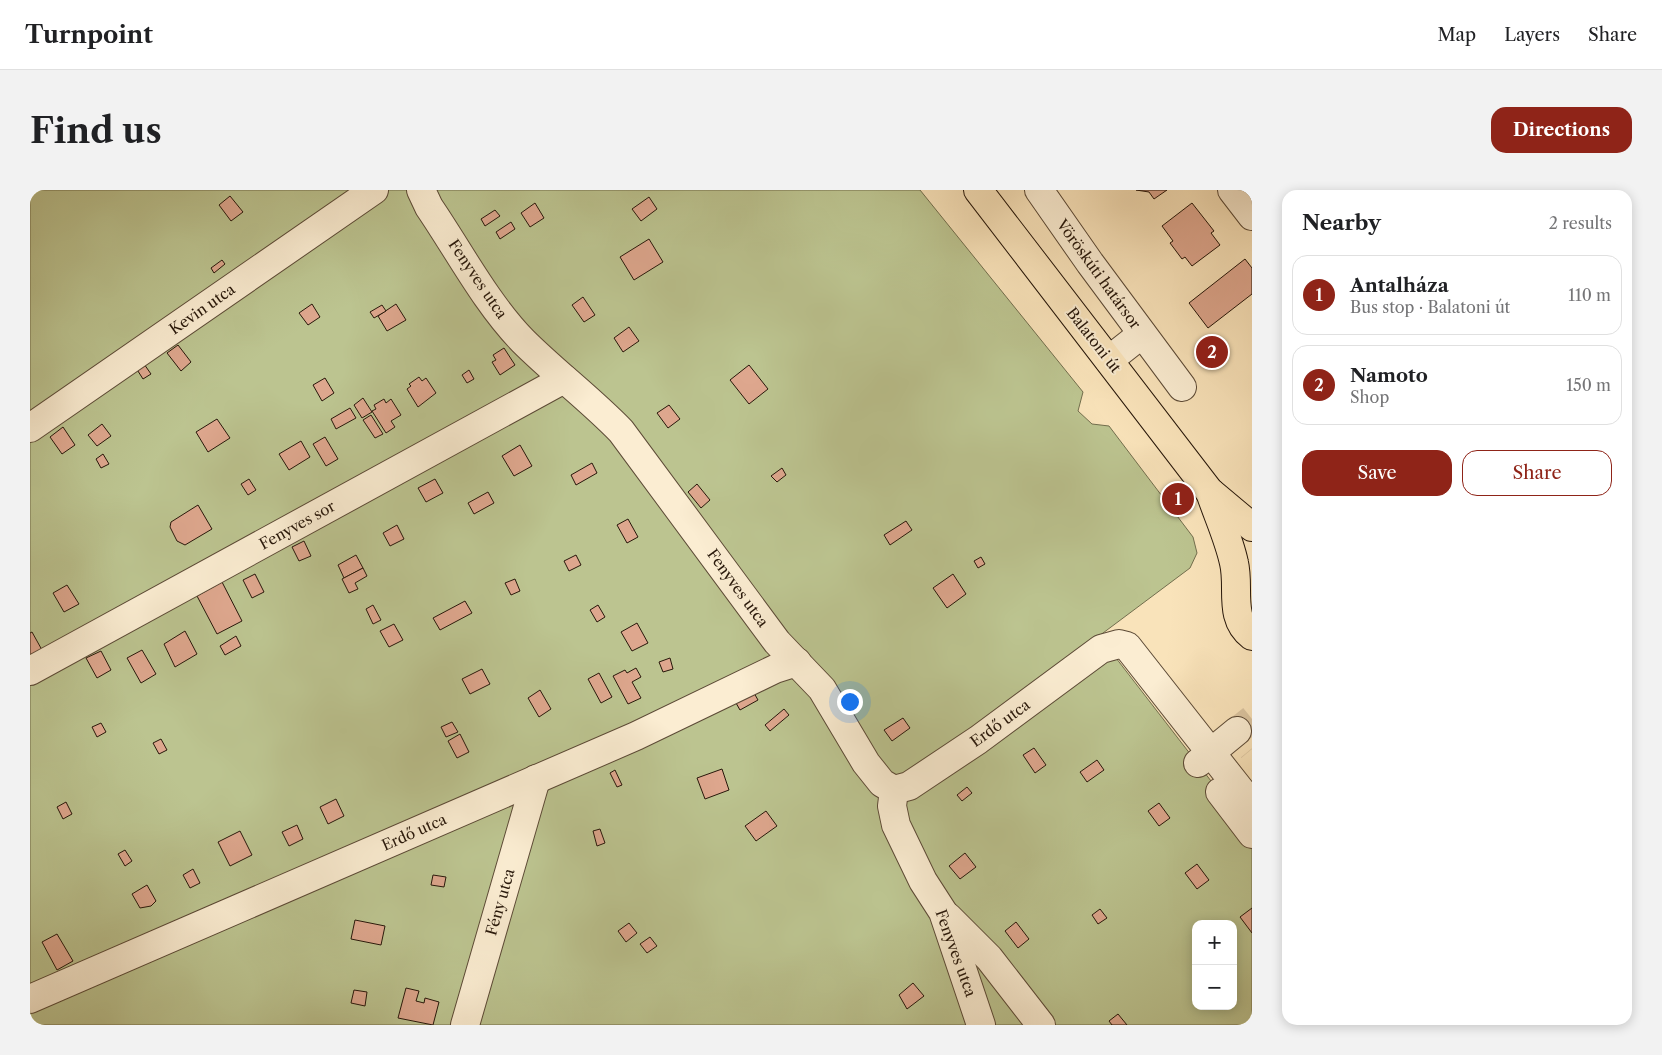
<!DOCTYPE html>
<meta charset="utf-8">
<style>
:root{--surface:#fff;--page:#f2f2f2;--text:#202124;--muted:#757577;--line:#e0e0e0;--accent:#8f2418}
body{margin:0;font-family:"Libre Caslon Text",serif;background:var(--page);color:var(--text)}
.controls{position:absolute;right:15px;bottom:15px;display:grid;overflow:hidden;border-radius:10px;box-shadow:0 2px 12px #0003}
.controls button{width:45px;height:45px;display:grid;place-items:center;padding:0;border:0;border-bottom:1px solid var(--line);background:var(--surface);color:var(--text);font:25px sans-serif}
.you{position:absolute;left:819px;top:511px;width:18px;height:18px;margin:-12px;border:4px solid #fff;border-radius:50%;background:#1a73e8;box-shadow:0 0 0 8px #1a73e833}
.badge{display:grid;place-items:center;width:32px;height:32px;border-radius:50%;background:var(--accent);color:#fff;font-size:16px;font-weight:700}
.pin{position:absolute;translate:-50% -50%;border:2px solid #fff;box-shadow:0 1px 5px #0006}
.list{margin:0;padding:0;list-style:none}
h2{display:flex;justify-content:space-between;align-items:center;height:65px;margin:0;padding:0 20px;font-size:21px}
h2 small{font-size:16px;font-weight:400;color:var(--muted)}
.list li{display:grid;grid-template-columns:32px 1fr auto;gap:15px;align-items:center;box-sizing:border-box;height:80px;margin:0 10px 10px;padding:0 10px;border:1px solid var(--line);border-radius:15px}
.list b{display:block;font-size:19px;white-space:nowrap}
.list p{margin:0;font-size:16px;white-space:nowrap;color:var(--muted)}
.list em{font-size:16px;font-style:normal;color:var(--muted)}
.actions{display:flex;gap:10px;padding:15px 20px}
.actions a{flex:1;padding:11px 0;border:1px solid var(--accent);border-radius:15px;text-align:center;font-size:18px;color:var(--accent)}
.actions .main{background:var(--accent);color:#fff}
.map{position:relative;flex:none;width:1222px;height:835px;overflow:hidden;border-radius:15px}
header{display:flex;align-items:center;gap:30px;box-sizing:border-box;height:70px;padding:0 25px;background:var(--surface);border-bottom:1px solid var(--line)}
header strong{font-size:24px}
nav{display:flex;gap:28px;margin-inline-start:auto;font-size:18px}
.intro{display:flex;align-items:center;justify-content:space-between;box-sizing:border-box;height:120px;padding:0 30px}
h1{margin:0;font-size:35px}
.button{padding:12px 22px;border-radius:15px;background:var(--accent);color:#fff;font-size:18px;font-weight:700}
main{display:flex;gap:30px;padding:0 30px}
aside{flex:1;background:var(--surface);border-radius:15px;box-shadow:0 2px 12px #0003}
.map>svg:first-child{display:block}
</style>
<header>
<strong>Turnpoint</strong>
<nav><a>Map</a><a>Layers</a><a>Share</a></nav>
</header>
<div class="intro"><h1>Find us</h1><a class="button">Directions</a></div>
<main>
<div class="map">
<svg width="1222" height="835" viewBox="0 0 1222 835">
<rect width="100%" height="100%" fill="#f9e3ba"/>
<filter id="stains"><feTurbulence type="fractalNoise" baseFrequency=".004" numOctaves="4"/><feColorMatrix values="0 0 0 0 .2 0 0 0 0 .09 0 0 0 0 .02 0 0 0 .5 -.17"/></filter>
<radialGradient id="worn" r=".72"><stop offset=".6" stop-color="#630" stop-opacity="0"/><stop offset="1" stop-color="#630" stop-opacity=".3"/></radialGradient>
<path fill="#bcc490" stroke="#726e4d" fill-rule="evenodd" d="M0 0H890L1053 202 1048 221 1062 234 1079 236 1163 347 1167 363 1160 378 1069 446 1222 644V835H0ZM1166 734H1203V816H1166Z"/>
<g fill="#dea78e" stroke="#27170a">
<polygon points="1106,0 1137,0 1124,9 1119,2"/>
<polygon points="200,6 213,22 201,31 189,15"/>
<polygon points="619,7 627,19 611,31 602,19"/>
<polygon points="505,13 514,28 500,37 491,23"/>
<polygon points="1162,13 1184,41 1181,43 1190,55 1162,76 1155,67 1152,69 1140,53 1143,51 1132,36"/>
<polygon points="465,20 470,26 455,36 451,29"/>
<polygon points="481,32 485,39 470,49 466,42"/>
<polygon points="619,49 633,72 604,90 590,67"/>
<polygon points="1215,69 1222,78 1222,104 1178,138 1159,113"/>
<polygon points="192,70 195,74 184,83 181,78"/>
<polygon points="553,107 565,125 554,132 542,115"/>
<polygon points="282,114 290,127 278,135 269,123"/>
<polygon points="366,114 376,130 357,141 348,126"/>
<polygon points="352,115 356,121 344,128 340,122"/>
<polygon points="599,137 609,151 593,162 584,148"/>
<polygon points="148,155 161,172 151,181 137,163"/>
<polygon points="474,158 485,175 470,185 462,172 466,170 463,165"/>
<polygon points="114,174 121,184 113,189 106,178"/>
<polygon points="719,175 738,199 719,214 700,190"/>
<polygon points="439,180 444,189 437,193 432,185"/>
<polygon points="389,187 392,191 396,188 406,203 388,217 377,199 381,196 379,194"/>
<polygon points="295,188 304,203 292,211 283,195"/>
<polygon points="333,208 342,222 332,228 324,215"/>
<polygon points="354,209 356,213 361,209 371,225 361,231 365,237 356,243 342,221 346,219 344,215"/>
<polygon points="639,215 650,229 638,238 627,223"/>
<polygon points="320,218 326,228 306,239 301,229"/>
<polygon points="341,225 353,244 345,248 333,230"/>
<polygon points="187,229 200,248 178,262 166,242"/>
<polygon points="72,234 81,246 67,256 58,245"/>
<polygon points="33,237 45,255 32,264 20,247"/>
<polygon points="295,247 308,269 296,276 283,254"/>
<polygon points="271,251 280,267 259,280 249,264"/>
<polygon points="490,255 502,276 484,286 472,266"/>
<polygon points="73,264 79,274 71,278 66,269"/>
<polygon points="562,273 567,283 546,295 541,285"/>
<polygon points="752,278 756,285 747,292 741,286"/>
<polygon points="219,289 226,300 218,305 211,294"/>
<polygon points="405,289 413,303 396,312 388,298"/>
<polygon points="667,294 680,310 671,318 658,302"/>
<polygon points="458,302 464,313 444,324 438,313"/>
<polygon points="168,315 182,339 155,355 147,351 140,337 141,332"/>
<polygon points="598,329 608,347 597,353 587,335"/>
<polygon points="876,331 882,340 860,355 854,345"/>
<polygon points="367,335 374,349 360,356 353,343"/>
<polygon points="274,351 281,366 269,371 262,357"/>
<polygon points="326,365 333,378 314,388 308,375"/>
<polygon points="546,365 551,375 539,381 534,371"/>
<polygon points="951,367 955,374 948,378 944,371"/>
<polygon points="333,378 337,386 325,393 328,399 319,403 312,389"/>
<polygon points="225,384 234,402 222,408 213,390"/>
<polygon points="923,384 936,404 917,418 903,398"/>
<polygon points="485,389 490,401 481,405 475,393"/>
<polygon points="192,392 212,431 187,444 167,406"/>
<polygon points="37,395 49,414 34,422 23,403"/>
<polygon points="435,411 442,423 410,440 403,428"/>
<polygon points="343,415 351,430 343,434 336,419"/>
<polygon points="568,415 575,427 567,432 560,420"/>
<polygon points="607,433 618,453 602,461 591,442"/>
<polygon points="364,434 373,450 359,457 350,441"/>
<polygon points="155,441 167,464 145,477 134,454"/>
<polygon points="2,442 12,460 0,467 0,443"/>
<polygon points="206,446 211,456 195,465 190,456"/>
<polygon points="112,460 126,484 111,493 97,468"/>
<polygon points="71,461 81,480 67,488 56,468"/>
<polygon points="640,468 643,479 633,482 629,472"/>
<polygon points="606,478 611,487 602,492 611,508 598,514 583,486 595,480 597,483"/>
<polygon points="452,479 460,494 440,504 432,489"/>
<polygon points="569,483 582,507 571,513 558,489"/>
<polygon points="510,500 521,519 509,527 498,508"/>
<polygon points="724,503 728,510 710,520 706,513"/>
<polygon points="754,519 759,525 740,541 735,535"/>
<polygon points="873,528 880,538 862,551 854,540"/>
<polygon points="422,532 428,542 416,547 411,537"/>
<polygon points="71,533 76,542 67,547 62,537"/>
<polygon points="430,544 439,562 427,568 418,551"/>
<polygon points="131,549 137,560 129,564 123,553"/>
<polygon points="1004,558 1016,575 1005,583 993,565"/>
<polygon points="1067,570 1074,580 1057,592 1050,582"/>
<polygon points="692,579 699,600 675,609 667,588"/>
<polygon points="585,580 592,595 587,597 580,583"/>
<polygon points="937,597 942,603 932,611 927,605"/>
<polygon points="306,609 314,626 298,634 290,617"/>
<polygon points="36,612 42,624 33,629 27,617"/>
<polygon points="1129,613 1140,628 1129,636 1118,621"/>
<polygon points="736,621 747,636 726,651 715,636"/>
<polygon points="267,635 273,649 259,656 252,642"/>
<polygon points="570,639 575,653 567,656 563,641"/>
<polygon points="210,641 222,665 200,676 188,652"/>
<polygon points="95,660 102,671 95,676 88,664"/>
<polygon points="935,663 946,677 930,689 919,676"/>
<polygon points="1167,674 1179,690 1167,699 1155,683"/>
<polygon points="163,679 170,693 160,698 153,685"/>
<polygon points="403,685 416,687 414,697 401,695"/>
<polygon points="117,695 126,711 121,716 110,718 102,704"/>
<polygon points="1222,718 1222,743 1210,727"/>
<polygon points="1070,719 1077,728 1068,734 1062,725"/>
<polygon points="325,730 355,736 351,755 321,749"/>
<polygon points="986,732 999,749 988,758 975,741"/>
<polygon points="599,733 607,743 596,752 588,741"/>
<polygon points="27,744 43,771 27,780 12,752"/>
<polygon points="620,747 627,756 617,763 610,754"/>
<polygon points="883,793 894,806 877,819 869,805"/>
<polygon points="376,798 389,801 386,811 394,813 395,808 409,812 403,835 368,828"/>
<polygon points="324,800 337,802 335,816 321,813"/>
<polygon points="1088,824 1097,835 1082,835 1079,831"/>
</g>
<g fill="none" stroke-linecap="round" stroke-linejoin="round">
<polyline stroke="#dac4a0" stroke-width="28" stroke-dasharray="28 14" stroke-linecap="butt" points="1222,529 1207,541 1222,559"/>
<g stroke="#5c4a36" stroke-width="30">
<g id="minor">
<path d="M391 0 399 17C429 61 456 113 493 151 524 182 560 209 591 241L747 452 792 499 836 573 852 593 864 600"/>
<polyline points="1009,0 1060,73 1152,197"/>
<polyline points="1202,0 1222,26"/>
<polyline points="1079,170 1112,144"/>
<polyline points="0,238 344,0"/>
<polyline points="0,481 534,189"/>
<polyline points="1168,573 1207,541"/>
<polyline points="864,600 879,596 948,550 1071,459 1089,454 1097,456 1222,615"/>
<polyline points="864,600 862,616 866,635 893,691 913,722 951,835"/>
<polyline points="1190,602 1222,644"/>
<polyline points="918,727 959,768 1011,835"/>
<polyline points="0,809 606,546 745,479 767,472"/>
<polyline points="435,835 506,589"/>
</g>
</g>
<g stroke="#27170a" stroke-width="30">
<g id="major">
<polyline points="948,0 1179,301 1222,337"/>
<path d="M1180 302C1188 326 1199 349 1204 373 1210 398 1198 428 1222 446"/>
</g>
</g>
<use href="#minor" stroke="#fbedd2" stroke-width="28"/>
<use href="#major" stroke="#f9e3ba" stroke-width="28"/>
</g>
<g text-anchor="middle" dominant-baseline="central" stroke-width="4" stroke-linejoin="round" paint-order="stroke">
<g font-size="15" fill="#27170a" stroke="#fbedd2">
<text transform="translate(1069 84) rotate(54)">Vöröskúti határsor</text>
<text transform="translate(448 89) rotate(56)">Fenyves utca</text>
<text transform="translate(172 119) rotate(-35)">Kevin utca</text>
<text transform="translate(1064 150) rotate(52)">Balatoni út</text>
<text transform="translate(267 335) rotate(-29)">Fenyves sor</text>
<text transform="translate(708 398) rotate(54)">Fenyves utca</text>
<text transform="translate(970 533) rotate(-36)">Erdő utca</text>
<text transform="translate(384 642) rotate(-24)">Erdő utca</text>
<text transform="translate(470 712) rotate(-74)">Fény utca</text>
<text transform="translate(926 763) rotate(70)">Fenyves utca</text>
</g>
</g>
<rect width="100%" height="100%" filter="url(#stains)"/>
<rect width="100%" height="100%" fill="url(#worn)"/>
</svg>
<div class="controls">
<button>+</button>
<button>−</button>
</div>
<div class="you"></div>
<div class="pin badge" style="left:1148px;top:309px">1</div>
<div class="pin badge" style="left:1182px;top:162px">2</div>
</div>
<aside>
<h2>Nearby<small>2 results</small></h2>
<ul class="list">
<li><span class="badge">1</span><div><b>Antalháza</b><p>Bus stop · Balatoni út</p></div><em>110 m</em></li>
<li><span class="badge">2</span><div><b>Namoto</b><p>Shop</p></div><em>150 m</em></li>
</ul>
<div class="actions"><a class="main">Save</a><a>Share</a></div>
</aside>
</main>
